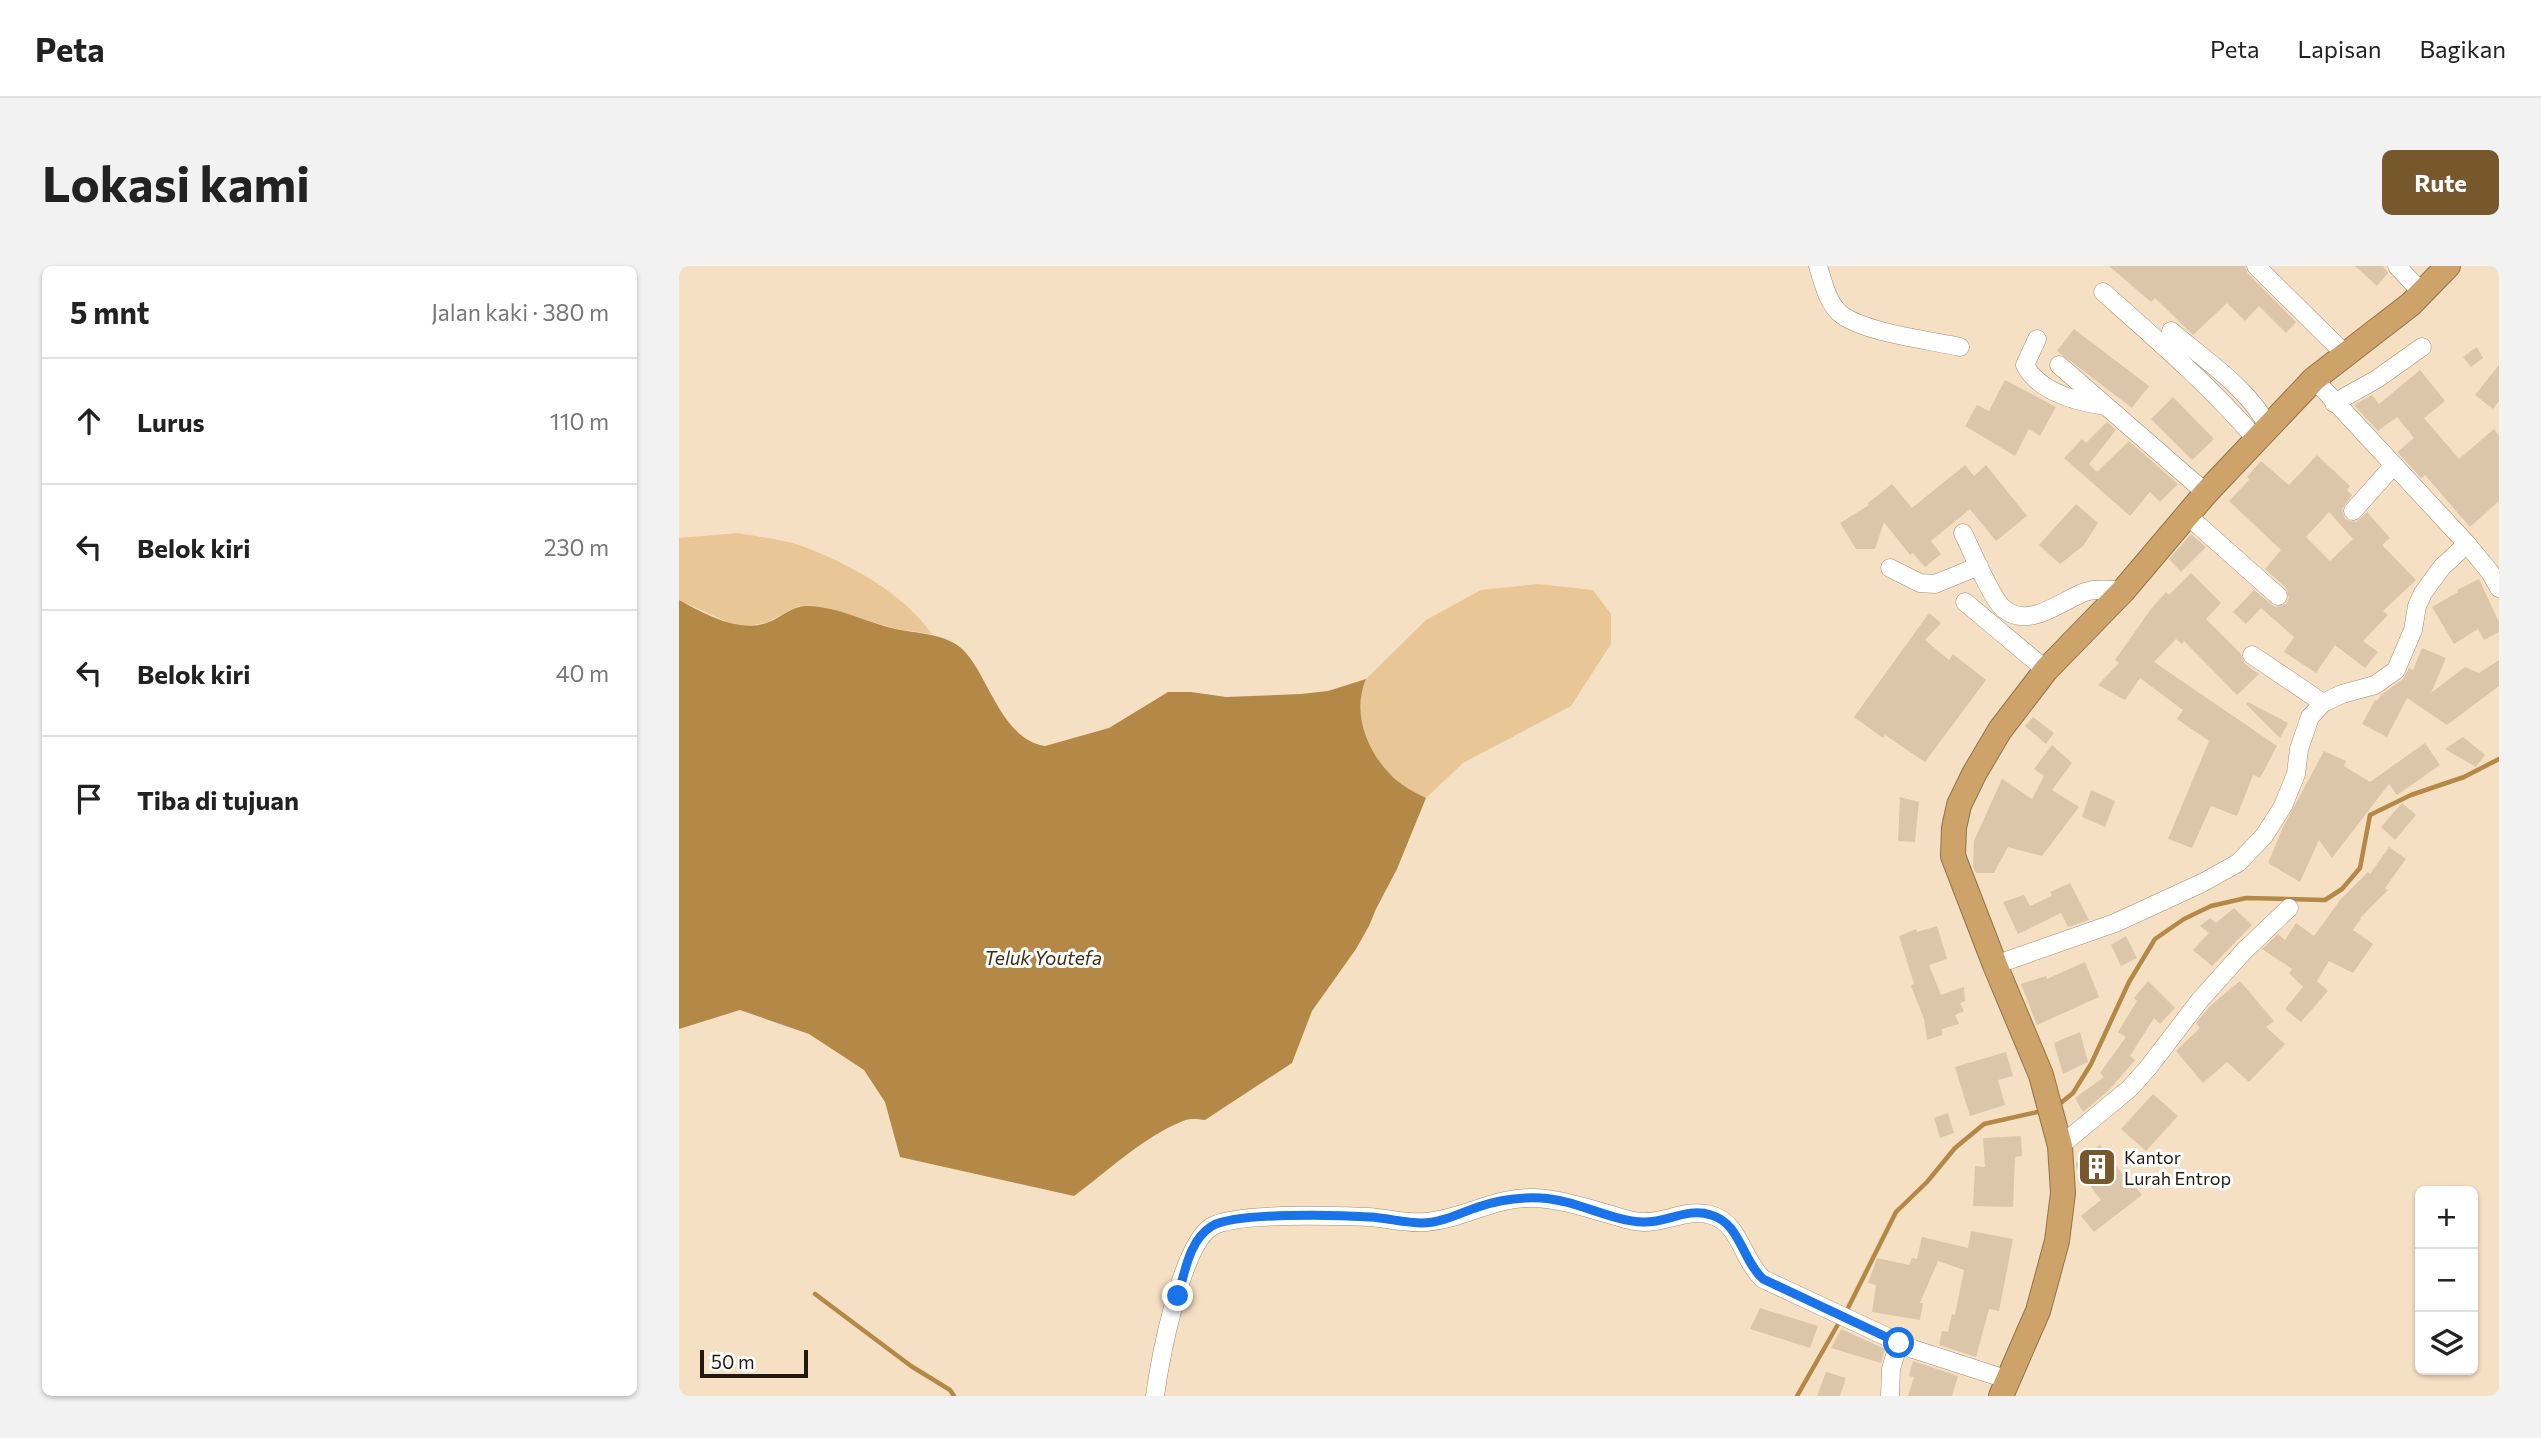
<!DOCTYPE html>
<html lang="id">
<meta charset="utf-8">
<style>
:root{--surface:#fff;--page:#f2f2f2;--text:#222;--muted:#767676;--line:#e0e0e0;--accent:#76582c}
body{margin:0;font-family:Commissioner,sans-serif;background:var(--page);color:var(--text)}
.controls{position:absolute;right:21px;bottom:21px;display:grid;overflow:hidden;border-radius:10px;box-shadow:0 2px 5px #0004}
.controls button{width:63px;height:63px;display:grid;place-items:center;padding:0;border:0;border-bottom:2px solid var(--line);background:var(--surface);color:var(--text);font:35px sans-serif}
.scale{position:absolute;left:21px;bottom:18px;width:108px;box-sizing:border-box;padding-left:7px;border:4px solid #221a0f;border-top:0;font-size:19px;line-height:24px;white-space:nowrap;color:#221a0f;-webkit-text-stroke:5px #fff;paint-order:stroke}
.stop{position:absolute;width:21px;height:21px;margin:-16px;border:5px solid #1a73e8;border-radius:50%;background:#fff}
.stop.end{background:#1a73e8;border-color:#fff;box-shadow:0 2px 7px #0008}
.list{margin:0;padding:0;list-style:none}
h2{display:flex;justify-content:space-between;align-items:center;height:91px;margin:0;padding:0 28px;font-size:30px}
h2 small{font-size:23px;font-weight:400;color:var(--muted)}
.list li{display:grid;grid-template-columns:46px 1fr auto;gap:21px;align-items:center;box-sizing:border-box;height:126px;padding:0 28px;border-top:2px solid var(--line)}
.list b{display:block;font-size:26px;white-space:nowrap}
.list em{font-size:23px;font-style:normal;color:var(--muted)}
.icon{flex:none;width:38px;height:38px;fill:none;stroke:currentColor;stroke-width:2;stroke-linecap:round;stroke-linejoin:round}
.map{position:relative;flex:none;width:1820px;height:1130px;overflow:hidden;border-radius:10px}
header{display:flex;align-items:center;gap:42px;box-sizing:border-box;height:98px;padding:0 35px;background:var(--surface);border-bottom:2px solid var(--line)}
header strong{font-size:33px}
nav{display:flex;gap:38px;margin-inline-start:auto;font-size:24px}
.intro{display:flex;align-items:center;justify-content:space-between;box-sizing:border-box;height:168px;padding:0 42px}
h1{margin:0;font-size:49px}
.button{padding:18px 32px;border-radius:10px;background:var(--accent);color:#fff;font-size:24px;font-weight:700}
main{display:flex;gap:42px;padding:0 42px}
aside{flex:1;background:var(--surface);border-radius:10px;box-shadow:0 2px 5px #0004}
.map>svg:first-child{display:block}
</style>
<header>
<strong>Peta</strong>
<nav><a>Peta</a><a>Lapisan</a><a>Bagikan</a></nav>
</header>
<div class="intro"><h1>Lokasi kami</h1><a class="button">Rute</a></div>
<main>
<aside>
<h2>5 mnt<small>Jalan kaki · 380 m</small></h2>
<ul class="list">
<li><svg class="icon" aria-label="ahead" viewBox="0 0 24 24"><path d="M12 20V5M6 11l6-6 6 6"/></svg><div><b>Lurus</b></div><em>110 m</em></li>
<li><svg class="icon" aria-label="left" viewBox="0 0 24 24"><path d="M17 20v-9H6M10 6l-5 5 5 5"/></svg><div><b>Belok kiri</b></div><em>230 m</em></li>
<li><svg class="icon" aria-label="left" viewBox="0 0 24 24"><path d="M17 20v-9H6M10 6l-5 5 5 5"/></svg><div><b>Belok kiri</b></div><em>40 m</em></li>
<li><svg class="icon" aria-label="arrive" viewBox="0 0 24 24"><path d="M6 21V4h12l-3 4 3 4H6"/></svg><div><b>Tiba di tujuan</b></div></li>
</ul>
</aside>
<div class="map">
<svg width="1820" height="1130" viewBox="0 0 1820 1130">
<rect width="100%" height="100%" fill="#f6e0c3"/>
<g fill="#e9c695">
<path d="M59 267C79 271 103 273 123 280 171 298 224 327 253 368L217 363 157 345 119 340 89 356 65 361 55 359 0 334V272Z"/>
<path d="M859 318 914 324 932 348V378L892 440 784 497 747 532C735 526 721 519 711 508 687 483 673 446 687 413L747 354 802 324Z"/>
</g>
<path fill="#b48846" d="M0 334C26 348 61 368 90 356 103 351 114 339 129 340 159 341 187 356 216 363 236 367 255 367 273 376 307 391 316 472 366 480L430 462 489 426H512L547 431 622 428 649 425 687 413C673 446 687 483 711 508 721 519 735 526 747 532L718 603 697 643 690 660 677 683 633 745 613 797 526 854C518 853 511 852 504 855 464 871 429 905 395 930L221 891 206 836 185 804 130 768 61 744 0 763Z"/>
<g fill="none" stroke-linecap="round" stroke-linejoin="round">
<g stroke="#b48846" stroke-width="4.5">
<polyline points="1378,840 1394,827 1412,798 1450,716 1476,673 1505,653 1532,640 1567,632 1646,634 1663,623 1681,602 1691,549 1732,529 1785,511 1820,493"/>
<polyline points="136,1028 232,1100 271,1124 275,1130"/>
<polyline points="1167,1046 1217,946 1248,916 1276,882 1305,858 1363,845"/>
<polyline points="1118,1130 1162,1053"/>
</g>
</g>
<g fill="#dcc6aa" fill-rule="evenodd">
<polygon points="1430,0 1566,0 1569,8 1617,56 1607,67 1580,40 1566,55 1548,37 1514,69 1476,32 1472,36"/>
<polygon points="1676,0 1704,0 1709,7 1698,20"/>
<polygon points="1395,63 1470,120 1453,142 1378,85"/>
<polygon points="1798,81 1804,92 1792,101 1784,91"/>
<polygon points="1820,99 1820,135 1814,143 1796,129"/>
<polygon points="1741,104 1766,135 1745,152 1780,193 1815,163 1820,170 1820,235 1791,261 1746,209 1742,212 1718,186 1735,172 1718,151 1699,165 1675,139 1693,129 1700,138"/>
<polygon points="1326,114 1377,141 1361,170 1350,163 1336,190 1286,160 1298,139 1310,145"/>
<polygon points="1494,131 1535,173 1513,194 1472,153"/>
<polygon points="1428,156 1437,164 1410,198 1418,206 1450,175 1499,218 1481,236 1471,226 1451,250 1385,192 1403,173 1407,177"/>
<path d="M1638 189 1671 220 1668 224 1673 229 1663 243 1666 253 1677 256 1688 246 1711 272 1703 279 1737 314 1704 345 1709 349 1684 375 1699 386 1686 402 1656 379 1637 407 1605 386 1615 371 1582 342 1567 358 1554 346 1575 324 1596 341 1607 338 1610 332 1607 322 1586 303 1602 284 1550 235 1571 213 1568 211 1582 195 1610 219ZM1650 246 1674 273 1651 295 1627 271Z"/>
<polygon points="1286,199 1295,210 1307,199 1348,250 1317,275 1291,243 1252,275 1262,288 1246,301 1234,287 1231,289 1205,256 1196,283 1177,283 1161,257 1190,239 1189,237 1213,218 1233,242"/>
<polygon points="1397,238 1419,257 1404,280 1381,298 1360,279"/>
<polygon points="1511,269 1513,269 1527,281 1502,306 1490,293"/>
<polygon points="1512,307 1542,337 1527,353 1562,388 1566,398 1580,408 1558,429 1505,375 1503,378 1497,373 1475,396 1598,480 1581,512 1574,509 1558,550 1532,540 1513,582 1489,573 1530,475 1498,453 1504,444 1461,412 1446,434 1419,419 1440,397 1436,394 1472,343 1487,326 1490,329"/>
<polygon points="1800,313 1820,356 1820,366 1805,374 1799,363 1775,378 1753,341 1779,326 1778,324"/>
<polygon points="1250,347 1262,357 1246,374 1270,394 1274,388 1307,414 1246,496 1206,469 1204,472 1175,451"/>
<polygon points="1743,382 1767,392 1752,427 1786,401 1800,407 1820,394 1820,420 1768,459 1728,432 1708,471 1683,458 1696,434 1698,435 1702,429 1724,413 1730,402 1734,404"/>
<polygon points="1569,436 1609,457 1601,472 1567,438"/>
<polygon points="1354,451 1375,467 1367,478 1346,460"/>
<polygon points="1784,471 1806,489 1797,501 1766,483"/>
<polygon points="1746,477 1761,499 1718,529 1710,518 1653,592 1640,574 1621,616 1589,597 1604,561 1645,485 1667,495 1665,500 1691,516"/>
<polygon points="1373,479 1393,497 1373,524 1400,541 1363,590 1329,581 1315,607 1297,607 1294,600 1295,575 1323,513 1353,533 1365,510 1355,503"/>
<polygon points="1412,524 1436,535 1426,561 1403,551"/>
<polygon points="1221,531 1240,536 1236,576 1219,575"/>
<polygon points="1723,537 1737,549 1716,574 1702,561"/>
<polygon points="1710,581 1727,593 1706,622 1709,624 1681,652 1682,653 1674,664 1694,678 1674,707 1650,695 1638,715 1649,725 1622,756 1606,743 1624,721 1610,707 1613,703 1583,683 1599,668 1606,674 1617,657 1635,670 1661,634 1689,606 1691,608"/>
<polygon points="1391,617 1410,654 1389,661 1382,647 1339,668 1324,636 1345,629 1351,640 1373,630 1371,626"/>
<polygon points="1555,642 1573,659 1533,700 1514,684 1530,667 1521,660 1531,652 1537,657"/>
<polygon points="1258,660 1268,693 1250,699 1262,729 1285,721 1286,735 1281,737 1285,745 1276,749 1280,758 1263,763 1263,769 1248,774 1245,753 1232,720 1235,718 1220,670 1237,663 1238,666"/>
<polygon points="1447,670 1458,692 1442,700 1432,679"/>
<polygon points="1406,696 1420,731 1358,759 1342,718 1367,710 1368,713"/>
<polygon points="1469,715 1496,742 1481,758 1475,752 1451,790 1456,794 1430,824 1404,846 1396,832 1425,811 1421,807 1447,771 1439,766 1458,735 1455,732"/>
<polygon points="1561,715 1595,755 1587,761 1606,778 1570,816 1548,796 1524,817 1497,785 1521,762 1517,757 1532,739"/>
<polygon points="1401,766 1409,796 1384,808 1375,777"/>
<polygon points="1327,786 1334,810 1319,814 1326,839 1291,850 1276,801"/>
<polygon points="1474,828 1499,850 1467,885 1442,863"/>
<polygon points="1269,847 1275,867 1261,872 1255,852"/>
<polygon points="1342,870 1343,890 1336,891 1334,941 1294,940 1296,900 1306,901 1304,872"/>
<polygon points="1421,879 1448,914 1450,912 1463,929 1415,966 1402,950 1422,934 1397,901 1397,897"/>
<polygon points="1292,965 1334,973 1320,1045 1310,1043 1297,1091 1260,1079 1263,1065 1269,1066 1273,1048 1276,1049 1285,1004 1259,995 1241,1037 1244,1037 1241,1054 1193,1046 1197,1019 1189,1017 1198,992 1230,999 1233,992 1238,993 1243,971 1289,982"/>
<polygon points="1081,1042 1139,1060 1131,1082 1071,1063"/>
<polygon points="1162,1063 1206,1083 1202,1097 1152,1082"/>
<polygon points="1234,1095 1279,1110 1273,1130 1229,1130 1235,1111 1230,1110"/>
<polygon points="1147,1106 1167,1112 1161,1130 1138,1130"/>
</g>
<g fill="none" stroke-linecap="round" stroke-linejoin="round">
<g stroke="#a18d72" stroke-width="19">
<g id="minor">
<path d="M1139 0C1144 16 1149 39 1163 49 1188 67 1250 74 1281 81"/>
<polyline points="1577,0 1667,89"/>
<polyline points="1718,0 1743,27"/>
<path d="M1424 26C1477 73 1530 119 1577 173"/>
<path d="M1492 65C1523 92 1571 123 1589 161"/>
<path d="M1358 73 1346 99C1360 127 1399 136 1427 140"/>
<polyline points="1380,99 1527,227"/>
<polyline points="1635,113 1788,278 1811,306 1820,322"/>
<polyline points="1655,137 1698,113 1743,81"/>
<polyline points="1674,245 1715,199"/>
<polyline points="1509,250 1599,330"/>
<path d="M1284 267C1292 283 1313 334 1325 343 1350 364 1383 334 1406 326 1418 322 1431 324 1444 325"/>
<polyline points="1211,302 1241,317 1256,318 1300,300"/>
<polyline points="1286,336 1367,404"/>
<polyline points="1573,389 1644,437"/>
<polyline points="1316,699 1436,657 1523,617 1559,597 1585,570 1604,540 1617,508 1620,483 1631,451 1644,437 1663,428 1696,419 1717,404 1734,364 1738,340 1744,327 1763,301 1788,278"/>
<polyline points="1381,880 1450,823 1469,802 1521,734 1565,685 1610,642"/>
<path d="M476 1130C481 1093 502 981 532 961 555 946 658 950 689 951 708 952 728 958 747 956 785 953 814 931 855 932 882 933 907 942 933 949 943 952 953 956 964 956 987 957 1008 942 1032 949 1061 957 1063 994 1084 1013L1234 1083 1330 1114"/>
<polyline points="1211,1130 1212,1103 1220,1077"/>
</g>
</g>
<g stroke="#91734a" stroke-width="26">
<polyline id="highway" points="1322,1130 1359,1045 1378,975 1384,927 1381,880 1362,809 1316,699 1274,590 1275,562 1280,539 1295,508 1321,464 1367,404 1444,325 1527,227 1635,113 1732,38 1769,0"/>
</g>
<use href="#minor" stroke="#fff" stroke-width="18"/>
<use href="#highway" stroke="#cda369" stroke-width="24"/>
</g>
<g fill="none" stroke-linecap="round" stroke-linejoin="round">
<path stroke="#1a73e8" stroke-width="9" d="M499 1030C506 1006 510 974 533 960 557 946 660 949 691 951 708 952 726 957 743 957 762 957 781 947 799 941 819 934 841 931 862 932 897 934 932 955 964 956 988 957 1008 941 1032 949 1061 957 1063 994 1084 1013L1220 1077"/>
</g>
<defs>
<g id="building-square" transform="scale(2.0125)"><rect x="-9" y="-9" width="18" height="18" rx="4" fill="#76582c" stroke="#fff"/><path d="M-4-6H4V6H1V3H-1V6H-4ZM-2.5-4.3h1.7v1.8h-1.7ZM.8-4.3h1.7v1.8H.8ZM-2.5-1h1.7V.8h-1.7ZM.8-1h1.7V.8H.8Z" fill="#fff"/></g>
</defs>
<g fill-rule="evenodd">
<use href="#building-square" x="1418" y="901"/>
</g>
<g text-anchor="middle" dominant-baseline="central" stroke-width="6" stroke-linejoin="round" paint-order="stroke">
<g font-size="18" fill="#221a0f" stroke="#fff" text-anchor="start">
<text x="1445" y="891">Kantor<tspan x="1445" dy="21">Lurah Entrop</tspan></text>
</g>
<g font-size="19" font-style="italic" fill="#3f2c0f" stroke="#fff">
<text x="364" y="691">Teluk Youtefa</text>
</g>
</g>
</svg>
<div class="controls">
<button>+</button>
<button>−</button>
<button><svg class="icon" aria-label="layers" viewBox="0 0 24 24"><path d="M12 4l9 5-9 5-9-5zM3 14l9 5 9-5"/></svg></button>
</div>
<div class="scale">50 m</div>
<div class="stop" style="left:1220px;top:1077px"></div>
<div class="stop end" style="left:499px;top:1030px"></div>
</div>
</main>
